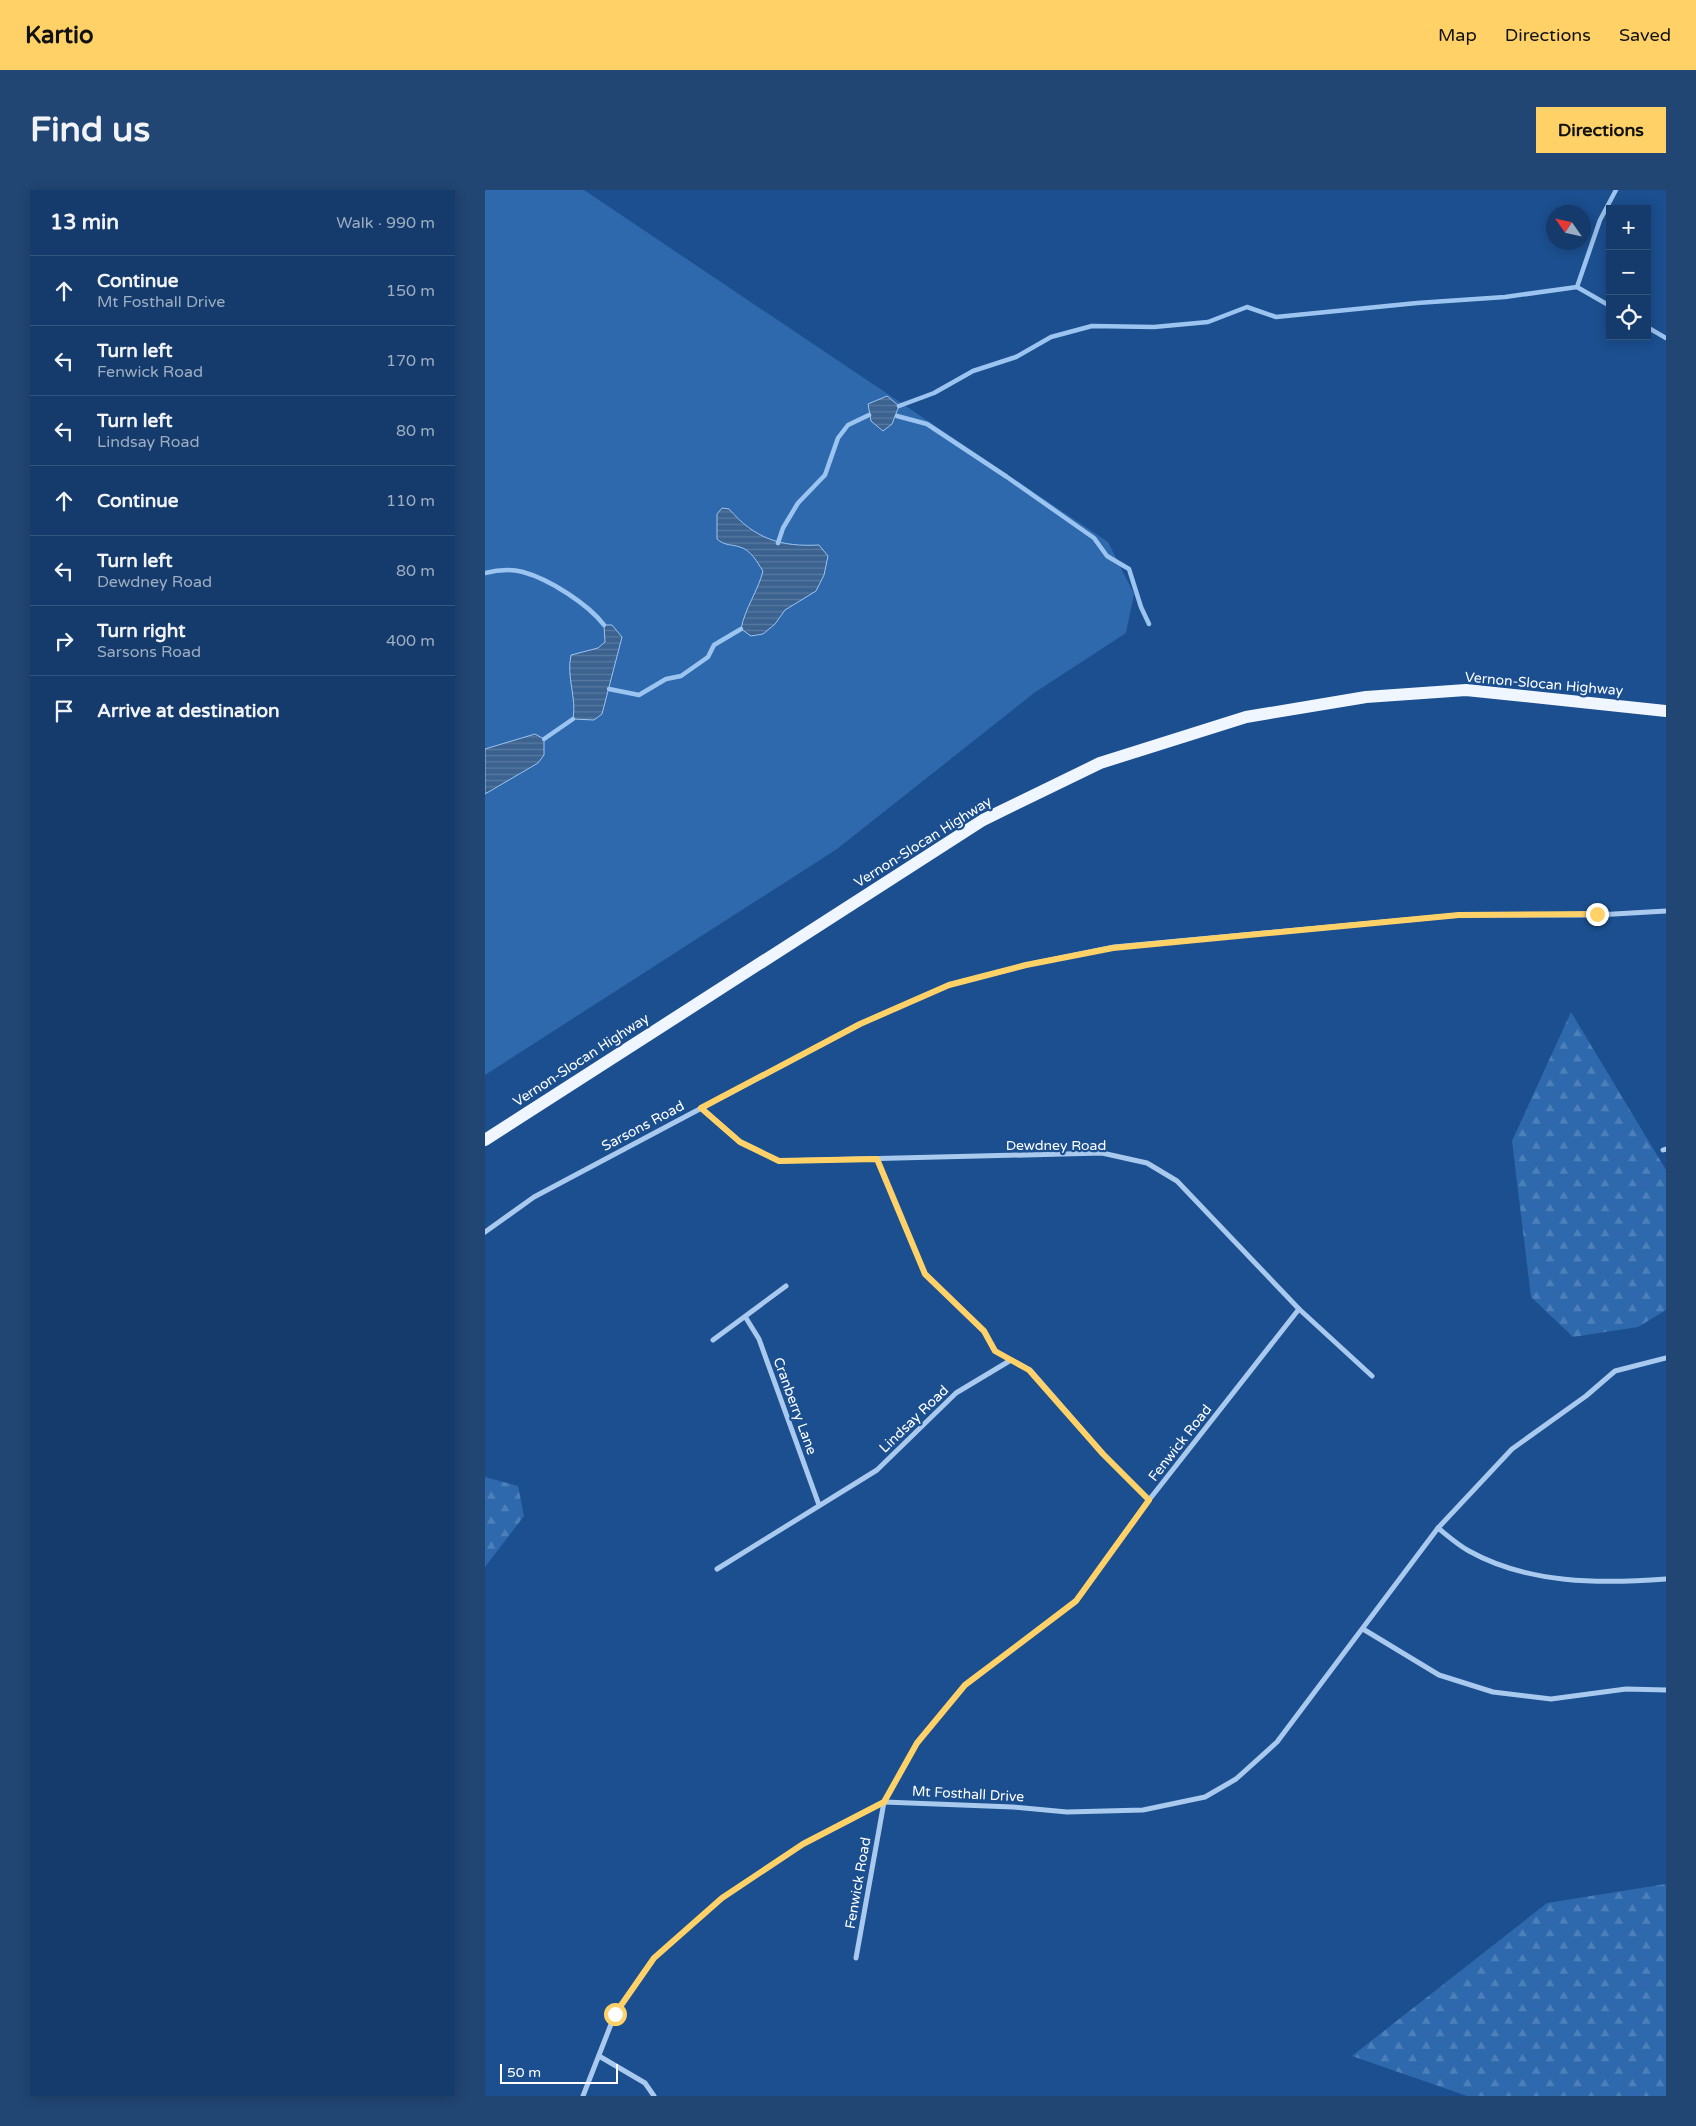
<!DOCTYPE html>
<meta charset="utf-8">
<style>
:root{--surface:#143b6b;--page:#214673;--text:#f1f3f6;--muted:#9dadc1;--line:#33557e;--accent:#ffd166}
body{margin:0;font-family:"Varela Round",sans-serif;background:var(--page);color:var(--text)}
.controls{position:absolute;right:15px;top:15px;display:grid;overflow:hidden;border-radius:0px;box-shadow:0 2px 12px #0003}
.controls button{width:45px;height:45px;display:grid;place-items:center;padding:0;border:0;border-bottom:1px solid var(--line);background:var(--surface);color:var(--text);font:25px sans-serif}
.compass{position:absolute;left:1061px;top:15px;width:45px;height:45px;border-radius:50%;background:var(--surface);box-shadow:0 2px 12px #0003;rotate:304deg}
.scale{position:absolute;left:15px;bottom:12px;width:118px;box-sizing:border-box;padding-left:5px;border:2px solid #fff;border-top:0;font-size:14px;line-height:18px;white-space:nowrap;color:#fff;-webkit-text-stroke:4px #1b4f8f;paint-order:stroke}
.stop{position:absolute;width:15px;height:15px;margin:-11px;border:4px solid #ffd166;border-radius:50%;background:#fff}
.stop.end{background:#ffd166;border-color:#fff;box-shadow:0 1px 5px #0008}
.list{margin:0;padding:0;list-style:none}
h2{display:flex;justify-content:space-between;align-items:center;height:65px;margin:0;padding:0 20px;font-size:21px}
h2 small{font-size:16px;font-weight:400;color:var(--muted)}
.list li{display:grid;grid-template-columns:32px 1fr auto;gap:15px;align-items:center;box-sizing:border-box;height:70px;padding:0 20px;border-top:1px solid var(--line)}
.list b{display:block;font-size:19px;white-space:nowrap}
.list p{margin:0;font-size:16px;white-space:nowrap;color:var(--muted)}
.list em{font-size:16px;font-style:normal;color:var(--muted)}
.icon{flex:none;width:28px;height:28px;fill:none;stroke:currentColor;stroke-width:2;stroke-linecap:round;stroke-linejoin:round}
.map{position:relative;flex:none;width:1181px;height:1906px;overflow:hidden;border-radius:0px}
header{display:flex;align-items:center;gap:30px;box-sizing:border-box;height:70px;padding:0 25px;background:var(--accent);color:#111}
header strong{font-size:24px}
nav{display:flex;gap:28px;margin-inline-start:auto;font-size:18px}
.intro{display:flex;align-items:center;justify-content:space-between;box-sizing:border-box;height:120px;padding:0 30px}
h1{margin:0;font-size:35px}
.button{padding:12px 22px;border-radius:0px;background:var(--accent);color:#111;font-size:18px;font-weight:700}
main{display:flex;gap:30px;padding:0 30px}
aside{flex:1;background:var(--surface);border-radius:0px;box-shadow:0 2px 12px #0003}
.map>svg:first-child{display:block}
</style>
<header>
<strong>Kartio</strong>
<nav><a>Map</a><a>Directions</a><a>Saved</a></nav>
</header>
<div class="intro"><h1>Find us</h1><a class="button">Directions</a></div>
<main>
<aside>
<h2>13 min<small>Walk · 990 m</small></h2>
<ul class="list">
<li><svg class="icon" aria-label="ahead" viewBox="0 0 24 24"><path d="M12 20V5M6 11l6-6 6 6"/></svg><div><b>Continue</b><p>Mt Fosthall Drive</p></div><em>150 m</em></li>
<li><svg class="icon" aria-label="left" viewBox="0 0 24 24"><path d="M17 20v-9H6M10 6l-5 5 5 5"/></svg><div><b>Turn left</b><p>Fenwick Road</p></div><em>170 m</em></li>
<li><svg class="icon" aria-label="left" viewBox="0 0 24 24"><path d="M17 20v-9H6M10 6l-5 5 5 5"/></svg><div><b>Turn left</b><p>Lindsay Road</p></div><em>80 m</em></li>
<li><svg class="icon" aria-label="ahead" viewBox="0 0 24 24"><path d="M12 20V5M6 11l6-6 6 6"/></svg><div><b>Continue</b></div><em>110 m</em></li>
<li><svg class="icon" aria-label="left" viewBox="0 0 24 24"><path d="M17 20v-9H6M10 6l-5 5 5 5"/></svg><div><b>Turn left</b><p>Dewdney Road</p></div><em>80 m</em></li>
<li><svg class="icon" aria-label="right" viewBox="0 0 24 24"><path d="M7 20v-9h11M14 6l5 5-5 5"/></svg><div><b>Turn right</b><p>Sarsons Road</p></div><em>400 m</em></li>
<li><svg class="icon" aria-label="arrive" viewBox="0 0 24 24"><path d="M6 21V4h12l-3 4 3 4H6"/></svg><div><b>Arrive at destination</b></div></li>
</ul>
</aside>
<div class="map">
<svg width="1181" height="1906" viewBox="0 0 1181 1906">
<defs>
<pattern id="forest-firs" width="22" height="20" patternUnits="userSpaceOnUse" patternTransform="scale(1.25)"><rect width="22" height="20" fill="#2e69ad"/><path d="M5 1l3.5 6h-7zM16 11l3.5 6h-7z" fill="#4d80b9"/></pattern>
<pattern id="water-rules" width="6" height="5" patternUnits="userSpaceOnUse" patternTransform="scale(1.25)"><rect width="6" height="5" fill="#3c6290"/><path d="M0 2.5h6" fill="none" stroke="#597aa1"/></pattern>
</defs>
<rect width="100%" height="100%" fill="#1b4f8f"/>
<polygon fill="#2e69ad" points="0,0 99,0 623,352 649,404 641,443 549,503 352,659 0,885"/>
<g fill="url(#forest-firs)">
<polygon points="1086,822 1181,980 1181,1120 1153,1137 1088,1147 1046,1107 1027,951"/>
<polygon points="0,1287 33,1296 39,1326 0,1377"/>
<polygon points="1181,1694 1181,1906 982,1906 867,1866 1062,1713"/>
</g>
<g fill="url(#water-rules)" stroke="#9cc4f0">
<polygon points="402,206 414,216 407,234 398,241 386,231 383,214"/>
<path d="M237 318 244 319C270 349 296 357 334 355L343 366 339 385 331 401 300 420 290 434 278 444 266 446 256 439C260 418 273 401 278 381 272 372 266 360 255 357 246 354 240 356 232 349V324Z"/>
<path d="M119 435H127L137 447 117 524 109 530 88 529C92 508 81 487 86 465L113 458 120 452Z"/>
<polygon points="50,544 59,549 59,565 53,573 0,604 0,559"/>
</g>
<g fill="none" stroke-linecap="round" stroke-linejoin="round">
<g stroke="#9cc4f0" stroke-width="4.5">
<polyline points="1092,97 1125,116"/>
<polyline points="1162,137 1181,148"/>
<polyline points="414,216 449,203 488,181 531,167 566,147 607,136 669,137 723,132 762,117 791,127 932,113 1020,107 1092,97 1115,30 1131,0"/>
<polyline points="412,226 442,234 522,287 609,348 622,366 644,379 656,417 664,434"/>
<polyline points="293,353 298,338 313,313 340,285 353,248 363,235 384,225"/>
<path d="M0 383C12 380 26 379 38 382 64 389 103 414 119 435"/>
<polyline points="124,499 154,505 181,489 196,486 223,467 229,455 256,439"/>
<polyline points="59,549 88,529"/>
</g>
<polyline stroke="#a9c9ee" stroke-width="2.5" stroke-dasharray="2.5 4" stroke-linecap="butt" points="395,977 440,1084 499,1141 511,1161 516,1164"/>
<g stroke="#a9c9ee" stroke-width="5">
<polyline points="216,918 255,952 294,971 617,963 662,973 692,991 814,1119 887,1186"/>
<polyline points="1178,960 1181,959"/>
<polyline points="0,1042 49,1007 375,834 464,795 541,775 629,757 974,725 1112,725 1181,721"/>
<polyline points="261,1128 274,1149 334,1315"/>
<polyline points="228,1150 301,1096"/>
<path d="M953 1338C963 1346 973 1355 984 1361 1043 1394 1115 1394 1181 1389"/>
<polyline points="232,1379 392,1280 471,1203 526,1170 545,1180 618,1264 664,1310"/>
<polyline points="878,1439 954,1485 1008,1502 1066,1509 1141,1499 1181,1500"/>
<polyline points="371,1768 399,1612 432,1553 480,1495 591,1411 664,1310 814,1119"/>
<polyline points="114,1866 160,1893 169,1906"/>
<polyline points="98,1906 130,1824 169,1768 237,1708 318,1654 399,1612 528,1617 582,1622 658,1620 720,1607 751,1589 792,1552 953,1338 1027,1259 1101,1206 1130,1181 1181,1168"/>
</g>
<polyline stroke="#f0f6ff" stroke-width="12" points="0,950 498,630 615,573 761,527 881,507 981,500 1181,521"/>
</g>
<g fill="none" stroke-linecap="round" stroke-linejoin="round">
<polyline stroke="#ffd166" stroke-width="6" points="130,1824 169,1768 237,1708 318,1654 399,1612 432,1553 480,1495 591,1411 664,1310 618,1264 544,1180 510,1161 499,1141 440,1084 392,969 294,971 255,952 216,918 375,834 464,795 541,775 628,758 974,725 1112,724"/>
</g>
<g text-anchor="middle" dominant-baseline="central" stroke-width="4.5" stroke-linejoin="round" paint-order="stroke">
<g font-size="14" fill="#fff" stroke="#1b4f8f">
<text transform="translate(1059 494) rotate(5)">Vernon-Slocan Highway</text>
<text transform="translate(438 652) rotate(-32)">Vernon-Slocan Highway</text>
<text transform="translate(96 870) rotate(-33)">Vernon-Slocan Highway</text>
<text transform="translate(158 936) rotate(-28)">Sarsons Road</text>
<text x="571" y="955">Dewdney Road</text>
<text transform="translate(310 1216) rotate(70)">Cranberry Lane</text>
<text transform="translate(429 1229) rotate(-44)">Lindsay Road</text>
<text transform="translate(695 1253) rotate(-52)">Fenwick Road</text>
<text transform="translate(483 1604) rotate(3)">Mt Fosthall Drive</text>
<text transform="translate(373 1693) rotate(-80)">Fenwick Road</text>
</g>
</g>
</svg>
<div class="controls">
<button>+</button>
<button>−</button>
<button><svg class="icon" aria-label="locate" viewBox="0 0 24 24"><circle cx="12" cy="12" r="6"/><path d="M12 2v4M12 18v4M2 12h4M18 12h4"/></svg></button>
</div>
<svg class="compass" viewBox="-18 -18 36 36"><path d="M0-13l5 13h-10z" fill="#e53935"/><path d="M0 13l5-13h-10z" fill="#9dadc1"/></svg>
<div class="scale">50 m</div>
<div class="stop" style="left:130px;top:1824px"></div>
<div class="stop end" style="left:1112px;top:724px"></div>
</div>
</main>
